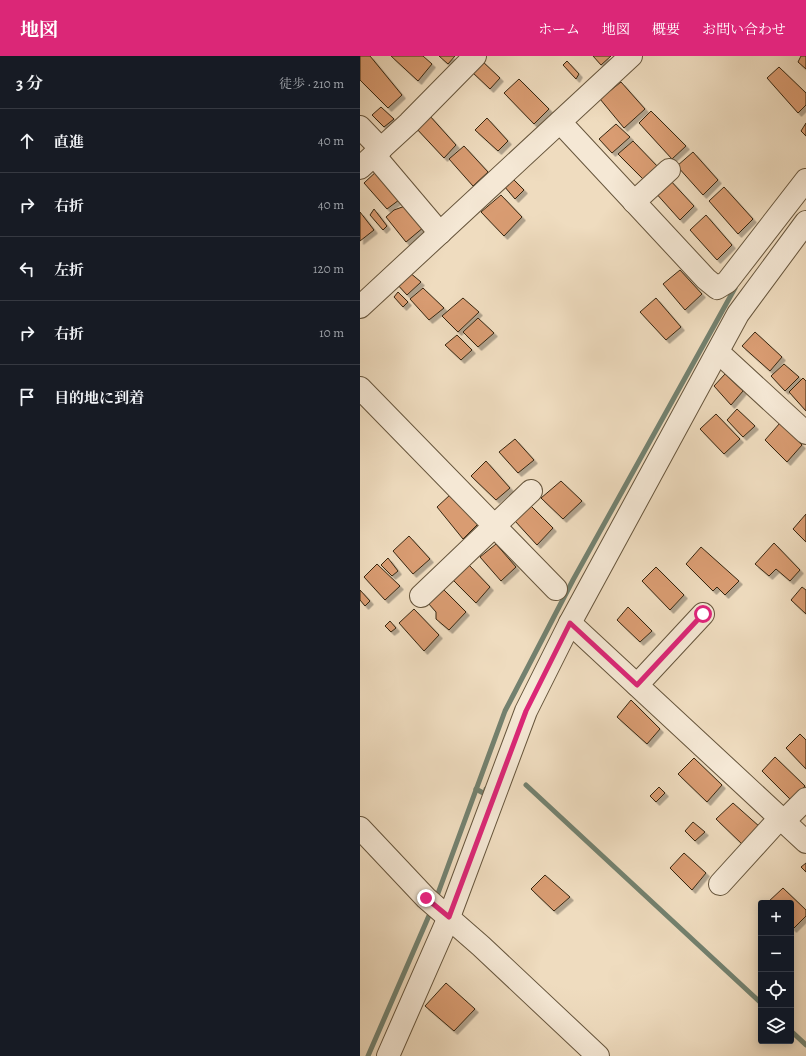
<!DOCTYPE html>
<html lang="ja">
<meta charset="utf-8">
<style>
:root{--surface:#171b24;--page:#20242c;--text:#f1f3f6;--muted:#9ea1a6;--line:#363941;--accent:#db2777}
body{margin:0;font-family:Alegreya,"Noto Serif JP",serif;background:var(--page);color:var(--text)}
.controls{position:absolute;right:12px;bottom:12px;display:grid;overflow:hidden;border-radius:4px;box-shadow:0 2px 10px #0003}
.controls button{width:36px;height:36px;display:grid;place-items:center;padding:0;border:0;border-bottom:1px solid var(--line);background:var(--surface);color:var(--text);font:20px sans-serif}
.stop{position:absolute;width:12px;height:12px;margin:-9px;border:3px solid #db2777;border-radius:50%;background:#fff}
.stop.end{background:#db2777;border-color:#fff;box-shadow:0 1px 4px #0008}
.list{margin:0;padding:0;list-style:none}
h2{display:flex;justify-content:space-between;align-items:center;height:52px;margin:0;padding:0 16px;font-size:17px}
h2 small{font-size:13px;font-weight:400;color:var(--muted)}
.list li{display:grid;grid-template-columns:26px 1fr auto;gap:12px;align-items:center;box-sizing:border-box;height:64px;padding:0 16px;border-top:1px solid var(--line)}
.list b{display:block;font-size:15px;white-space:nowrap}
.list em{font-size:13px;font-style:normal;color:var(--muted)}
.icon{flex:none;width:22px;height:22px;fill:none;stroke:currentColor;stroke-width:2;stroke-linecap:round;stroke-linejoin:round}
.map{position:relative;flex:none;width:446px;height:1000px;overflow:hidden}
header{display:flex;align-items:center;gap:24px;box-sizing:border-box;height:56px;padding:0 20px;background:var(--accent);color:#fff}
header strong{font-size:19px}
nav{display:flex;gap:22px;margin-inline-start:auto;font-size:14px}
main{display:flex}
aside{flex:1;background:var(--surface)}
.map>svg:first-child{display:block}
</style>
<header>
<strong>地図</strong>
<nav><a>ホーム</a><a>地図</a><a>概要</a><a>お問い合わせ</a></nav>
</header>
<main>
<aside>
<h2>3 分<small>徒歩 · 210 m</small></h2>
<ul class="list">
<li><svg class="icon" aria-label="ahead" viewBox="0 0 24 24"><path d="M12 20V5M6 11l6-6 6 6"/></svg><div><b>直進</b></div><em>40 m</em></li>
<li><svg class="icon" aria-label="right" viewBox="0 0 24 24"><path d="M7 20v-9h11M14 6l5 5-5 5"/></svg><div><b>右折</b></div><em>40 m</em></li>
<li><svg class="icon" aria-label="left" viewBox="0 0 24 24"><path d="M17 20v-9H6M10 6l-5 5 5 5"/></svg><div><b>左折</b></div><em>120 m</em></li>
<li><svg class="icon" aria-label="right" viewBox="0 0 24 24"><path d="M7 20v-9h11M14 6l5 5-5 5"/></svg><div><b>右折</b></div><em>10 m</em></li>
<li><svg class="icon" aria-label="arrive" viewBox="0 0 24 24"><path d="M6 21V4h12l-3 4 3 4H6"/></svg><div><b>目的地に到着</b></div></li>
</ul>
</aside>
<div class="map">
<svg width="446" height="1000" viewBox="0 0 446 1000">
<defs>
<filter id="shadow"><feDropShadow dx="3.5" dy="3.5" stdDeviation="0" flood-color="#0004"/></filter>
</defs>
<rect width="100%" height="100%" fill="#efdcbf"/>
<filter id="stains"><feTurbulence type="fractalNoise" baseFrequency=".005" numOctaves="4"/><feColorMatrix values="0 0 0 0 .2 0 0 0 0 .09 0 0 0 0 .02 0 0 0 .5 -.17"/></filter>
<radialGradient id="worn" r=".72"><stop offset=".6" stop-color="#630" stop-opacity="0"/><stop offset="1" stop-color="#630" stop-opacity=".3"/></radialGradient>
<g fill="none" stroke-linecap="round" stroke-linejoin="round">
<g stroke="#73816f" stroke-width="5">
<polyline points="166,729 401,947"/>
<polyline points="116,733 125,738 126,733"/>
<polyline points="77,840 145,655 213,524 375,232"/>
<polyline points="431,975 446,989"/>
<polyline points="8,1000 71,855"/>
</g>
</g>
<g fill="#d99c72" stroke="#382811" filter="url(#shadow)">
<polygon points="0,0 10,0 42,39 28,52 0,24"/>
<polygon points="31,0 63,0 72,8 58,25"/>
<polygon points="79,0 95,0 88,8"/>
<polygon points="233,0 251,0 241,9"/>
<polygon points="441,0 446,0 446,13 438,6"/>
<polygon points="121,4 140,22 130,33 111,15"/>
<polygon points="207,5 219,18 216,23 203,9"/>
<polygon points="419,11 446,37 446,49 438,57 407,22"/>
<polygon points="159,23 189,53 174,68 144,37"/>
<polygon points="261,26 285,53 264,72 240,43"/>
<polygon points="21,51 34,63 24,71 12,59"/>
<polygon points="291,55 326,90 312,103 279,67"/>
<polygon points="69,59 96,89 84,102 55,71"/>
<polygon points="127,62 148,85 138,95 115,74"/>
<polygon points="446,67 446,80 441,75"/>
<polygon points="256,68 270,81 252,97 239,83"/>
<polygon points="273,85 299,112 285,125 258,98"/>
<polygon points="104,90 128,116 113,130 89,103"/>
<polygon points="333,96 358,124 343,139 317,110"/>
<polygon points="19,113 43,141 27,153 4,127"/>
<polygon points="152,122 164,134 155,143 144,130"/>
<polygon points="309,123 334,150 320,164 294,135"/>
<polygon points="364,131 393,163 378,178 349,145"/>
<polygon points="141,139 162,161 144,180 121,156"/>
<polygon points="45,150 64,171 46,186 26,161 34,154"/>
<polygon points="14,153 27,170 23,174 10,159"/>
<polygon points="0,156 14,174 0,185"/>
<polygon points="346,159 372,189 357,204 330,174"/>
<polygon points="320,214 342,238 325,254 303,228"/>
<polygon points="49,216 61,226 47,239 36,227"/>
<polygon points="63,232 84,252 69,264 50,243"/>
<polygon points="38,236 48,246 43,251 34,241"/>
<polygon points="103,242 119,256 98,276 82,260"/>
<polygon points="296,242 321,271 306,284 280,256"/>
<polygon points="118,262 134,277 118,291 103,276"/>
<polygon points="395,276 422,301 410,315 382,290"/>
<polygon points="97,279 112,294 101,304 85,289"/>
<polygon points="424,308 439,321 425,335 411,320"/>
<polygon points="365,318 383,335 371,349 354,330"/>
<polygon points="443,322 446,325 446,355 429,336"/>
<polygon points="377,353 395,370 383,381 367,364"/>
<polygon points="356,358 380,383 364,398 340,373"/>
<polygon points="420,367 442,389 427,406 405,384"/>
<polygon points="155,383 174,404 158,417 139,396"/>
<polygon points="126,405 150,432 136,444 111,420"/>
<polygon points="201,425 222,445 203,463 181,442"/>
<polygon points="91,438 118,468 103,483 77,451"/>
<polygon points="170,449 193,472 177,489 155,465"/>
<polygon points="446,458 446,486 433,473"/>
<polygon points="49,480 70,503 53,518 33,495"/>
<polygon points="414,487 440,514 430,525 416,513 409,520 395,508"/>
<polygon points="136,488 156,511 141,525 120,501"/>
<polygon points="341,491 379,525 365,539 357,531 353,535 326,508"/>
<polygon points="28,502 38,515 32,520 21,509"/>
<polygon points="17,508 40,530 25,544 4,521"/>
<polygon points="109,509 130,531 116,547 93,524"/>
<polygon points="296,511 324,539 310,554 282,525"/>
<polygon points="442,531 446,534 446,558 431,544"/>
<polygon points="83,533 106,556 89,574 76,563 76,556 68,547"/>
<polygon points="0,534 10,545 5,550 0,544"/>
<polygon points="268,551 292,575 280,586 257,564"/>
<polygon points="54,553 79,579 64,595 39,567"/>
<polygon points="30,565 36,572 31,576 25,570"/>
<polygon points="271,644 300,673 287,688 257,661"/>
<polygon points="440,678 446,684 446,713 426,692"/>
<polygon points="415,701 445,730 431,744 402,715"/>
<polygon points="334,702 362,729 347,746 318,718"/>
<polygon points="299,731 305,737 296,746 290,740"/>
<polygon points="373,747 400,771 383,789 356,763"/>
<polygon points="333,766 345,776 335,785 325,775"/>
<polygon points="324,797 346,817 332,834 310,812"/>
<polygon points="446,807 446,816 441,811"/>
<polygon points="185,819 210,841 194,855 171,833"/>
<polygon points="423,832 446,854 446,860 433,873 431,871 431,847 407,847"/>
<polygon points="86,927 115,953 94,975 65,950"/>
</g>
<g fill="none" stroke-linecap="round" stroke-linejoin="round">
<g stroke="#66553c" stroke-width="24">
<g id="minor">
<polyline points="200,66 346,223 357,232 367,226 446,124"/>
<polyline points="0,71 21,93"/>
<polyline points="14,99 80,177"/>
<polyline points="0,112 49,67 115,0"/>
<polyline points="274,146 309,114"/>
<polyline points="0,251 271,0"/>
<polyline points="358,296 446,377"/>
<polyline points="0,332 196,533"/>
<polyline points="61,540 171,435"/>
<polyline points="210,567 446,786"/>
<polyline points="277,629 343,558"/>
<polyline points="424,765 446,743"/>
<polyline points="0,772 66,842 121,890 238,1000"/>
<polyline points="360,828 420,762"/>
<polyline points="28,1000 89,861 166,655 210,567 378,258 446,166"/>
</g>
</g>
<use href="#minor" stroke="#f5e8d5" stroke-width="22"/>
</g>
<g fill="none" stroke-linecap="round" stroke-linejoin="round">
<polyline stroke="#db2777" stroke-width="5" points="66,842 89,861 166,655 210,567 277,629 343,558"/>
</g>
<rect width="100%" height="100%" filter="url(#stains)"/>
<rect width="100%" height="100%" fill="url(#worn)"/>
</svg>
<div class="controls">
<button>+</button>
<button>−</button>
<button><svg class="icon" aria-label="locate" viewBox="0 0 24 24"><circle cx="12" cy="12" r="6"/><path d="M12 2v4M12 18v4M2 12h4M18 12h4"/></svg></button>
<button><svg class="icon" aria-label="layers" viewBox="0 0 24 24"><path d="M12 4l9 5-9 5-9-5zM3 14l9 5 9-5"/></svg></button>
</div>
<div class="stop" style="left:343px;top:558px"></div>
<div class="stop end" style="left:66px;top:842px"></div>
</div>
</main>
